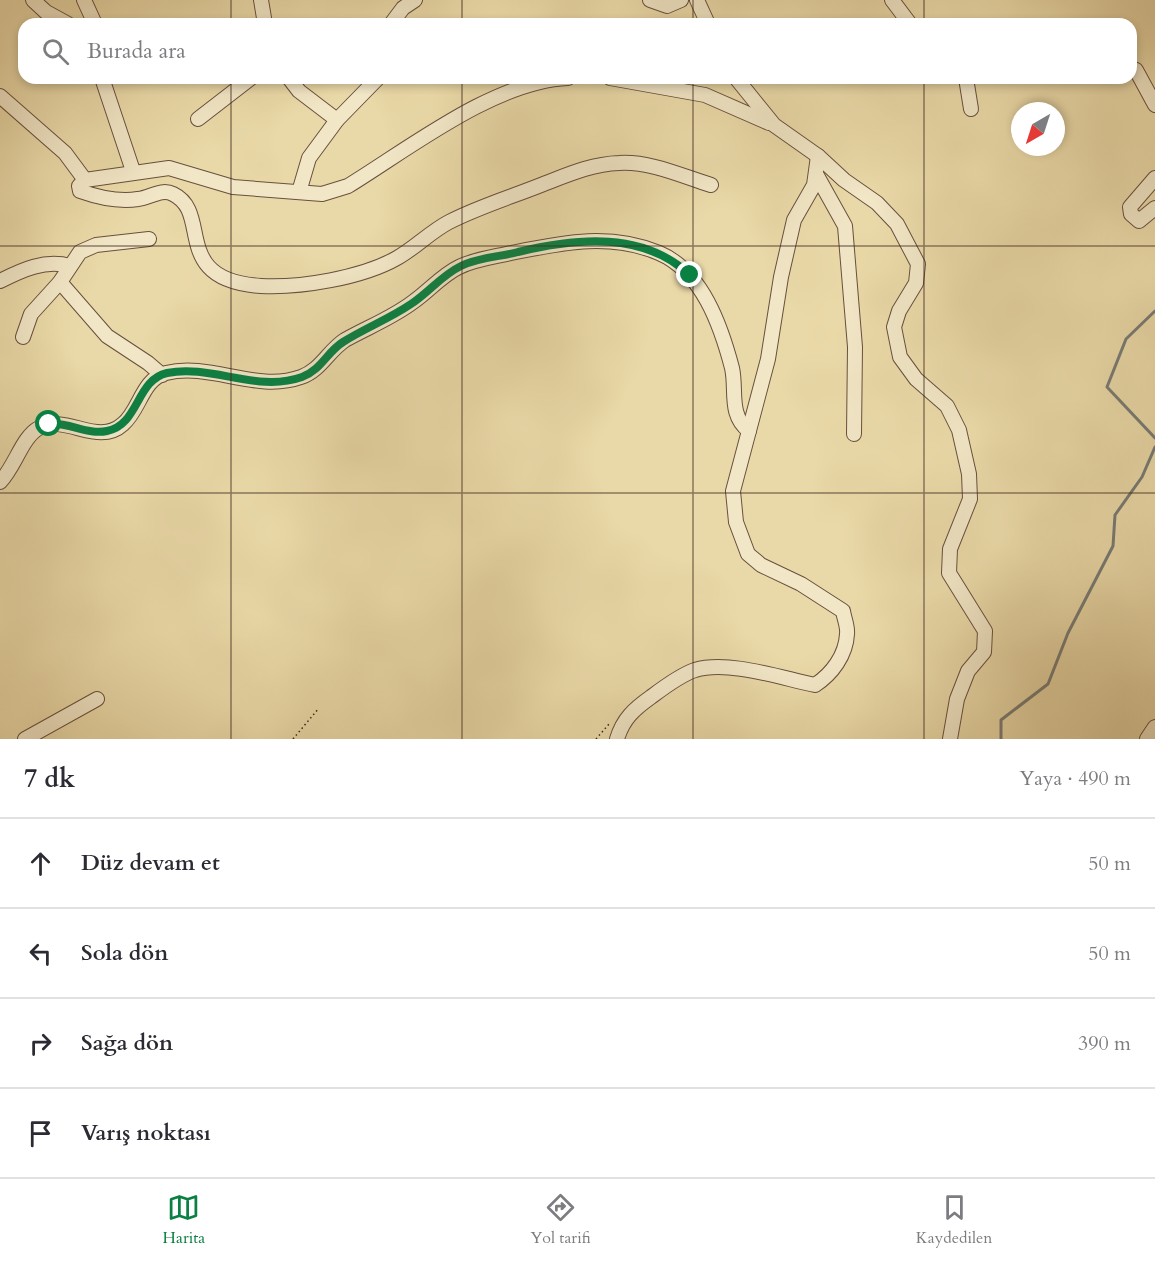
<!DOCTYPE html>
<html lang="tr">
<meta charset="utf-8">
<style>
:root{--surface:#fff;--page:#f7f7f7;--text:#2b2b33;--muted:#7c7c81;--line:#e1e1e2;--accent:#0b8043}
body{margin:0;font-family:Cardo,serif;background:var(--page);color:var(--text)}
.compass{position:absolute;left:1011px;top:102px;width:54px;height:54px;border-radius:50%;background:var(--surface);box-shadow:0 3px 9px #0003;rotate:219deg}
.stop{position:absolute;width:18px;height:18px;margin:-14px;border:4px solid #0b8043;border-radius:50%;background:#fff}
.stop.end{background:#0b8043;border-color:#fff;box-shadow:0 2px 6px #0008}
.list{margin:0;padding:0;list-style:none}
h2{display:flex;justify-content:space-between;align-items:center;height:78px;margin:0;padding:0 24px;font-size:26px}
h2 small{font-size:20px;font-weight:400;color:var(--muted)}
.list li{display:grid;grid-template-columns:39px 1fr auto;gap:18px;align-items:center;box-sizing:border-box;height:90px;padding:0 24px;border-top:2px solid var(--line)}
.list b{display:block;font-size:22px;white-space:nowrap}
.list em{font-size:20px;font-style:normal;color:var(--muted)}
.icon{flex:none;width:33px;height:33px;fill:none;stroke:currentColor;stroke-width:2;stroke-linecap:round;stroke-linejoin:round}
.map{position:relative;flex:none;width:1155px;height:739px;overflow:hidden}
.search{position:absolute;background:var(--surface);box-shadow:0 3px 9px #0003;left:18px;right:18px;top:18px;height:66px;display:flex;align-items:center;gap:15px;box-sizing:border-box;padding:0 21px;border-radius:18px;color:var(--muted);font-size:22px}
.sheet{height:438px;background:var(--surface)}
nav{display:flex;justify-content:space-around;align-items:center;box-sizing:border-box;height:84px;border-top:2px solid var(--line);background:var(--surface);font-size:16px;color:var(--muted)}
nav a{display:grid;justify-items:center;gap:3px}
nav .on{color:var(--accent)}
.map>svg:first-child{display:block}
</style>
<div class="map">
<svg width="1155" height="739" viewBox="0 0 1155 739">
<rect width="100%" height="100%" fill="#ead9a8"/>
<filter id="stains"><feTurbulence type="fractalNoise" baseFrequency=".00333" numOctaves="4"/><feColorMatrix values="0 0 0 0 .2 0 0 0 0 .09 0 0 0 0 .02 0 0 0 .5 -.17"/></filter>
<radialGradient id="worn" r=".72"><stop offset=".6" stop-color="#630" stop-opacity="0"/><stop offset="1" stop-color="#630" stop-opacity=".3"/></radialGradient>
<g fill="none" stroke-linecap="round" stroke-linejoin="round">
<g stroke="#777c76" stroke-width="3">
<polyline points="1155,311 1126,339 1107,387 1155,438"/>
<polyline points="1001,739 1001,720 1048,684 1068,633 1113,546 1115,515 1142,477 1155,447"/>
</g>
<g stroke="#68503e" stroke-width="16">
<g id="minor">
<polyline points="33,0 46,12 68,24"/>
<polyline points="84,0 95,24"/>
<polyline points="261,0 265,24"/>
<polyline points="650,0 667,6 681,0"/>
<polyline points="697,0 708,24"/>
<polyline points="892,0 910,24"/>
<polyline points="391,24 403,8 415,0"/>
<polyline points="1131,68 1136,70 1155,105"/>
<polyline points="102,78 133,171"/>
<polyline points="289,78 299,91 337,120"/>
<polyline points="610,78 705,95 769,123"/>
<polyline points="736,78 774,125 818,156 844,180 877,203 897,224 918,264 916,283 899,311 894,327 900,357 916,379 947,406 959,430 969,474 970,499 950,549 949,573 985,631 984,652 968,671 957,699 950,739"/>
<polyline points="966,78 971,109"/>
<path d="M0 96 65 153 85 180 169 168 233 187 322 194 348 186C410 148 495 81 568 78"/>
<polyline points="198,119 251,78"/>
<polyline points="816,174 845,226 855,347 854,434"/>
<polyline points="1155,178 1130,207 1131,214 1139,221 1155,208"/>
<path d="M85 180 79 186 80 191C97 197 120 202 138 199 150 198 161 188 173 194 213 213 169 280 261 286 300 288 362 278 397 258 415 248 430 232 449 222 478 207 511 197 541 185 567 175 591 164 619 163 650 161 682 176 711 185"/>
<polyline points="299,192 309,158 337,120 378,78"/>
<path d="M0 281C22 270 45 259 70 266"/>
<polyline points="60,282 107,336 148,363 162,375"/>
<polyline points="23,337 31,314 60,282 80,252 96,245 149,239"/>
<path d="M0 482C15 467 22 437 39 428 65 413 98 447 123 424 140 410 142 379 166 373 211 362 256 393 301 377 321 370 328 351 345 340 368 327 392 318 413 302 429 291 442 275 459 267 475 259 494 257 511 253 561 243 609 232 659 253 702 271 721 326 732 368 737 390 728 415 749 431"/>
<polyline points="25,739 97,699"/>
<path d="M617 739C623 719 634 709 651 697 663 688 680 675 695 670 728 660 781 678 815 685 832 674 846 655 847 634 848 627 844 618 843 611L801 584 761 565 748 554 736 522 733 491 768 359 781 277 794 220 814 185 818 156"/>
<polyline points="1147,739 1155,727"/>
</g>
</g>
<g stroke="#3d231a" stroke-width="1.5" stroke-dasharray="1.5 3" stroke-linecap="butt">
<polyline points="293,739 319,708"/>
<polyline points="596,739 609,724"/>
</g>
<use href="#minor" stroke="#f1e6c6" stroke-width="14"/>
</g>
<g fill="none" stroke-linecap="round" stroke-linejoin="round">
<path stroke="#0b8043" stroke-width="8" d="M49 424C69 422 87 435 107 431 139 425 136 380 167 373 212 364 257 393 302 377 321 370 327 352 343 342 365 328 389 319 411 304 428 293 442 275 461 266 479 257 500 257 518 252 577 238 643 231 690 275"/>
</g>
<path fill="none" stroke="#3d231a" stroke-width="1.5" stroke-opacity="0.55" d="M231 0V24M462 0V24M693 0V24M924 0V24M231 78V739M462 78V739M693 78V739M924 78V739M0 246H1155M0 493H1155"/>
<rect width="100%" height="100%" filter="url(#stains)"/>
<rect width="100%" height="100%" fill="url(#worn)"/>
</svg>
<svg class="compass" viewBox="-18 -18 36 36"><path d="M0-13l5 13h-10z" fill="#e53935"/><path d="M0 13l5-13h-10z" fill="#7c7c81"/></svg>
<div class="stop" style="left:49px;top:424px"></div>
<div class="stop end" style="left:690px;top:275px"></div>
<div class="search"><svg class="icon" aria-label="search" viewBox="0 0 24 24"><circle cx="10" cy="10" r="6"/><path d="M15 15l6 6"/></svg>Burada ara</div>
</div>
<section class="sheet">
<h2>7 dk<small>Yaya · 490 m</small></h2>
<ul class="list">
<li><svg class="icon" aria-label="ahead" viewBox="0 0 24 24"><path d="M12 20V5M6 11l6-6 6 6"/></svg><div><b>Düz devam et</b></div><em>50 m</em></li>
<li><svg class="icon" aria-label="left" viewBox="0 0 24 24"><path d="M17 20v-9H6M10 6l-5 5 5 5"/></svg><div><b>Sola dön</b></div><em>50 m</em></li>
<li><svg class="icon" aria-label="right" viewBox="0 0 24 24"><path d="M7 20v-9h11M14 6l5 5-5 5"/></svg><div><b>Sağa dön</b></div><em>390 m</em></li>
<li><svg class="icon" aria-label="arrive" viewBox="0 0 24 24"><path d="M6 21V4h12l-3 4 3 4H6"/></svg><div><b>Varış noktası</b></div></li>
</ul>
</section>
<nav>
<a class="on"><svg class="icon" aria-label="map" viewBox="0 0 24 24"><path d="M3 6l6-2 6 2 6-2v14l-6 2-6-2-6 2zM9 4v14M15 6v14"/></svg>Harita</a>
<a><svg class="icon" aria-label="directions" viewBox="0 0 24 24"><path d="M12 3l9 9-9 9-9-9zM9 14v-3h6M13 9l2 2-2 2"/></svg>Yol tarifi</a>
<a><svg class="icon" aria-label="saved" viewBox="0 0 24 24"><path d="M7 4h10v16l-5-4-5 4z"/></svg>Kaydedilen</a>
</nav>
